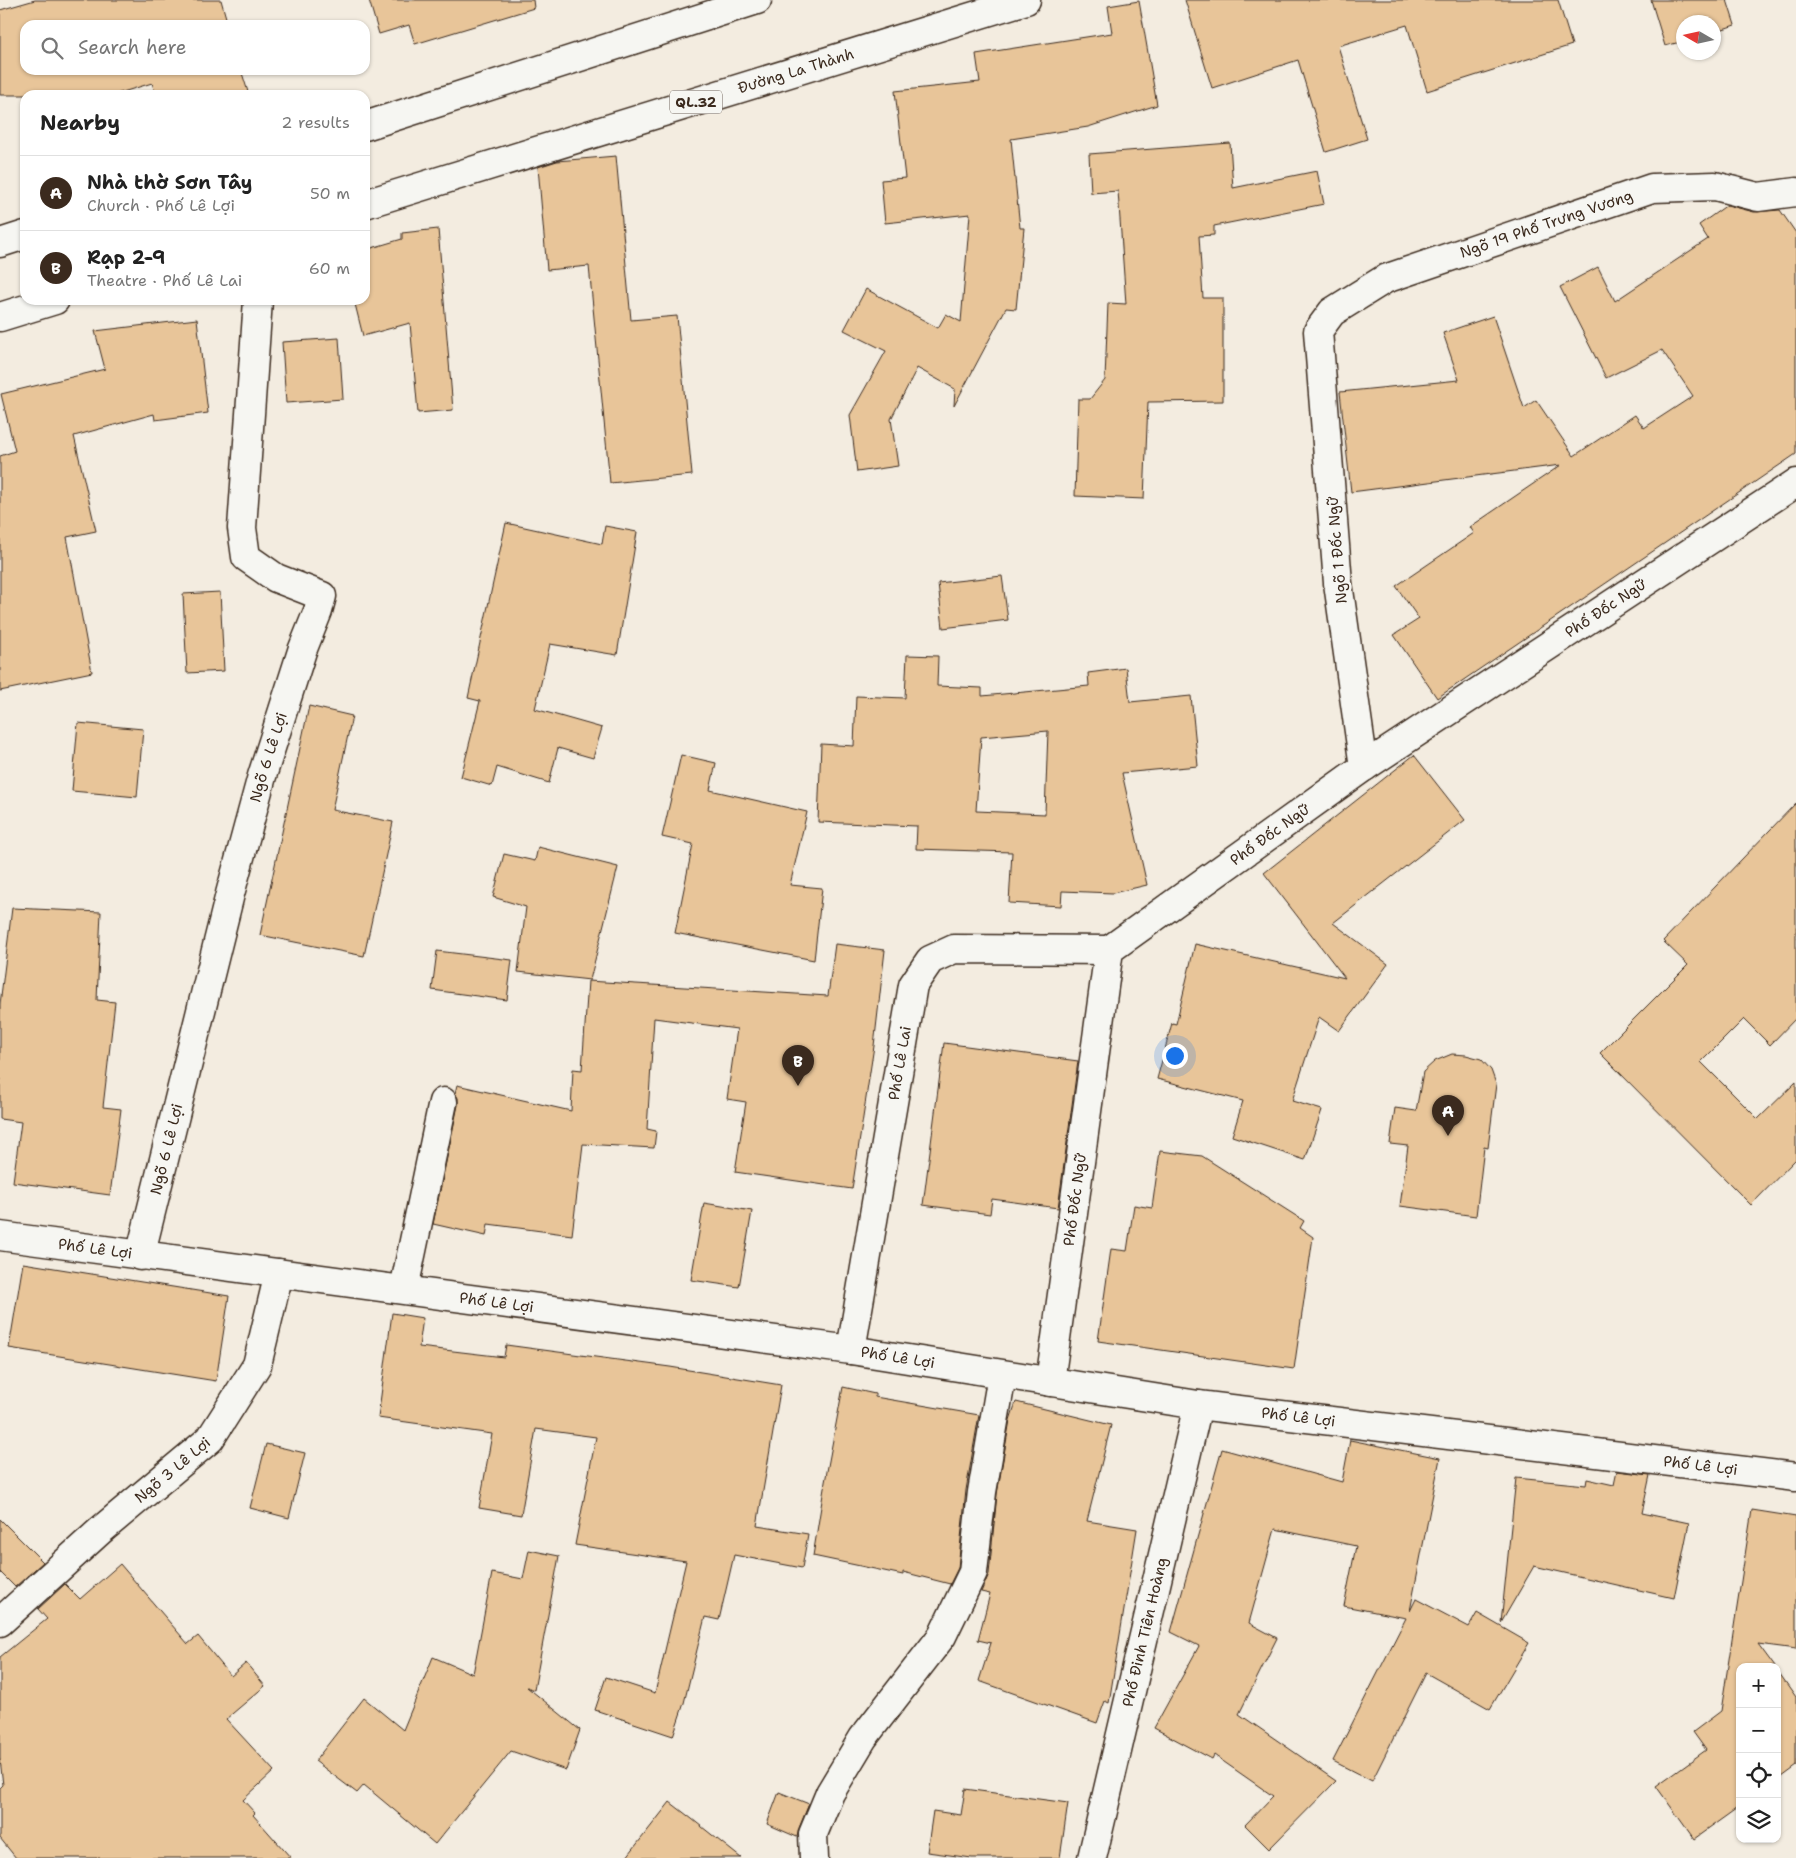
<!DOCTYPE html>
<meta charset="utf-8">
<style>
:root{--surface:#fff;--page:#f6f6f6;--text:#222;--muted:#767676;--line:#e0e0e0;--accent:#3b2a1e}
body{margin:0;font-family:"Shantell Sans",sans-serif;background:var(--page);color:var(--text)}
.controls{position:absolute;right:15px;bottom:15px;display:grid;overflow:hidden;border-radius:10px;box-shadow:0 1px 4px #0004}
.controls button{width:45px;height:45px;display:grid;place-items:center;padding:0;border:0;border-bottom:1px solid var(--line);background:var(--surface);color:var(--text);font:25px sans-serif}
.compass{position:absolute;left:1676px;top:15px;width:45px;height:45px;border-radius:50%;background:var(--surface);box-shadow:0 1px 4px #0004;rotate:279deg}
.you{position:absolute;left:1174px;top:1055px;width:18px;height:18px;margin:-12px;border:4px solid #fff;border-radius:50%;background:#1a73e8;box-shadow:0 0 0 8px #1a73e833}
.badge{display:grid;place-items:center;width:32px;height:32px;border-radius:50%;background:var(--accent);color:#fff;font-size:16px;font-weight:700}
.pin{position:absolute;translate:-50% -41px;filter:drop-shadow(0 1px 2px #0008)}
.pin::after{content:'';position:absolute;top:26px;width:18px;height:15px;background:inherit;clip-path:polygon(0 0,100% 0,50% 100%)}
.list{margin:0;padding:0;list-style:none}
h2{display:flex;justify-content:space-between;align-items:center;height:65px;margin:0;padding:0 20px;font-size:21px}
h2 small{font-size:16px;font-weight:400;color:var(--muted)}
.list li{display:grid;grid-template-columns:32px 1fr auto;gap:15px;align-items:center;box-sizing:border-box;height:75px;padding:0 20px;border-top:1px solid var(--line)}
.list b{display:block;font-size:19px;white-space:nowrap}
.list p{margin:0;font-size:16px;white-space:nowrap;color:var(--muted)}
.list em{font-size:16px;font-style:normal;color:var(--muted)}
.icon{flex:none;width:28px;height:28px;fill:none;stroke:currentColor;stroke-width:2;stroke-linecap:round;stroke-linejoin:round}
.map{position:relative;flex:none;width:1796px;height:1858px;overflow:hidden}
.search{position:absolute;background:var(--surface);box-shadow:0 1px 4px #0004;left:20px;top:20px;width:350px;height:55px;display:flex;align-items:center;gap:12px;box-sizing:border-box;padding:0 18px;border-radius:15px;color:var(--muted);font-size:19px}
.panel{position:absolute;background:var(--surface);box-shadow:0 1px 4px #0004;left:20px;top:90px;width:350px;height:215px;border-radius:15px}
.map>svg:first-child{display:block}
</style>
<div class="map">
<svg width="1796" height="1858" viewBox="0 0 1796 1858">
<rect width="100%" height="100%" fill="#f3ece0"/>
<filter id="ink" filterUnits="userSpaceOnUse"><feTurbulence type="fractalNoise" baseFrequency=".02" numOctaves="2"/><feDisplacementMap in="SourceGraphic" scale="10" xChannelSelector="R" yChannelSelector="G"/><feConvolveMatrix kernelMatrix="1 2 1 2 8 2 1 2 1" color-interpolation-filters="sRGB"/></filter>
<g filter="url(#ink)">
<g fill="#e8c599" stroke="#3b2a1e" fill-rule="evenodd">
<polygon points="35,0 221,0 228,25 25,25 25,70 241,70 249,95 156,95 152,83 113,95 0,95 0,10"/>
<polygon points="369,0 533,0 534,8 415,44 409,25 379,34"/>
<polygon points="1185,0 1558,0 1572,45 1427,91 1407,25 1338,46 1367,139 1326,152 1298,60 1212,88"/>
<polygon points="1651,0 1727,0 1735,25 1714,32 1714,22 1684,22 1684,41 1665,46"/>
<polygon points="1139,1 1157,105 1088,127 1011,139 1020,228 1024,228 1016,309 1006,308 954,406 955,389 917,368 891,419 898,466 857,472 850,415 886,351 844,330 866,289 938,328 946,314 961,322 970,214 885,223 881,180 905,178 895,91 980,82 976,54 1112,33 1108,6"/>
<polygon points="1230,143 1233,188 1317,171 1324,204 1214,226 1214,235 1199,236 1203,298 1223,298 1223,401 1148,402 1144,499 1075,496 1078,399 1090,399 1105,380 1108,303 1126,304 1118,191 1091,193 1089,154"/>
<polygon points="616,156 631,320 677,316 692,475 610,483 589,266 547,270 538,167 557,161"/>
<polygon points="1727,205 1754,212 1780,210 1796,233 1796,454 1437,698 1394,635 1419,619 1396,586 1474,533 1470,527 1561,465 1351,492 1340,392 1459,380 1443,333 1493,316 1524,408 1536,400 1574,456 1635,415 1644,428 1693,396 1662,350 1606,378 1560,287 1598,267 1615,301 1708,239 1699,225"/>
<polygon points="438,229 453,410 418,413 410,323 363,336 354,300 365,300 365,250 402,239 402,233"/>
<polygon points="197,319 208,413 155,420 154,414 74,436 96,531 67,537 92,672 0,691 0,456 15,451 1,394 105,369 95,331"/>
<polygon points="339,338 343,399 286,403 282,342"/>
<polygon points="506,523 602,544 605,526 637,532 617,655 550,644 535,709 602,728 593,758 558,748 549,783 497,767 492,786 461,777 480,701 468,698"/>
<polygon points="1002,576 1008,620 943,628 938,583"/>
<polygon points="220,592 224,671 187,673 183,594"/>
<path d="M907 655 938 656 937 686 982 688V696L1089 686 1088 673 1126 668 1130 702 1191 696 1198 766 1122 773 1147 885 1113 893 1062 891 1061 906 1009 903 1012 852 916 849 917 826 818 822 821 744 854 746 856 696 905 698ZM1048 731 1045 814 976 811 981 737Z"/>
<polygon points="309,706 352,716 332,810 393,822 364,956 260,935"/>
<polygon points="78,723 143,729 137,797 72,791"/>
<polygon points="681,755 716,763 710,790 807,812 790,885 822,888 814,960 675,933 693,844 662,837"/>
<polygon points="1414,755 1465,820 1333,923 1388,964 1339,1031 1319,1017 1292,1101 1322,1110 1305,1160 1232,1136 1243,1101 1157,1079 1172,1023 1176,1024 1195,944 1345,978 1264,873"/>
<polygon points="1796,803 1796,1018 1770,1045 1744,1019 1701,1062 1758,1119 1796,1082 1796,1159 1751,1205 1600,1053 1688,965 1663,941"/>
<polygon points="538,847 618,867 590,980 518,972 526,907 493,897 504,854 535,861"/>
<polygon points="12,908 101,912 97,1000 115,1002 103,1107 121,1109 110,1195 13,1182 21,1122 0,1119 0,1004"/>
<polygon points="835,944 885,950 874,1046 852,1189 735,1172 746,1102 727,1099 737,1029 654,1018 647,1129 656,1131 654,1148 583,1144 572,1235 488,1224 486,1236 433,1224 458,1105 458,1098 455,1093 457,1085 571,1111 573,1069 582,1070 588,981 828,996"/>
<polygon points="437,951 512,960 507,1000 432,990"/>
<polygon points="944,1043 1078,1061 1058,1208 992,1199 990,1214 923,1205"/>
<polygon points="1452,1054 1466,1055 1481,1059 1491,1070 1496,1084 1488,1148 1484,1147 1476,1216 1400,1206 1408,1146 1390,1144 1395,1108 1416,1111 1423,1072 1435,1061"/>
<polygon points="1160,1151 1202,1156 1304,1221 1300,1228 1313,1237 1294,1369 1098,1341 1111,1249 1127,1251 1134,1205 1152,1208"/>
<polygon points="704,1203 752,1211 739,1287 691,1280"/>
<polygon points="23,1263 229,1296 216,1381 9,1348"/>
<polygon points="392,1313 423,1318 419,1347 504,1357 506,1345 670,1367 781,1385 757,1526 808,1534 802,1568 734,1555 719,1620 705,1617 684,1703 673,1736 595,1710 606,1677 655,1693 686,1561 575,1545 596,1437 536,1429 521,1515 479,1508 492,1434 378,1418"/>
<polygon points="843,1387 875,1394 875,1397 979,1415 966,1490 958,1568 950,1584 903,1572 903,1575 813,1556 825,1482"/>
<polygon points="1016,1402 1111,1425 1087,1521 1137,1529 1109,1703 1105,1701 1097,1723 979,1681 991,1643 978,1640 990,1594 981,1592 989,1574 997,1494 1010,1420"/>
<polygon points="1350,1440 1440,1458 1410,1611 1416,1599 1469,1627 1477,1613 1529,1643 1490,1709 1426,1673 1372,1781 1333,1761 1406,1618 1344,1606 1356,1546 1275,1529 1249,1623 1277,1638 1239,1714 1336,1781 1269,1849 1245,1825 1273,1796 1214,1755 1212,1759 1154,1728 1199,1646 1171,1632 1222,1449 1342,1482"/>
<polygon points="266,1444 305,1453 289,1518 250,1508"/>
<polygon points="1617,1471 1650,1475 1642,1513 1689,1523 1674,1598 1534,1566 1501,1623 1516,1478 1586,1485 1587,1479 1614,1485"/>
<polygon points="1752,1510 1796,1517 1796,1649 1758,1644 1775,1667 1740,1667 1740,1806 1694,1839 1656,1786 1706,1750 1693,1732 1721,1711"/>
<polygon points="0,1519 43,1562 15,1587 0,1572"/>
<polygon points="529,1550 559,1556 534,1690 527,1687 580,1730 566,1770 511,1751 435,1844 364,1785 357,1793 315,1761 364,1698 403,1730 433,1657 473,1674 492,1573 523,1579"/>
<polygon points="120,1564 188,1644 198,1636 231,1676 246,1663 265,1686 226,1719 274,1771 243,1800 255,1813 253,1815 291,1858 16,1858 0,1838 0,1788 3,1785 0,1759 0,1657 47,1619 38,1609 65,1584 80,1599"/>
<polygon points="1777,1670 1796,1697 1796,1766 1777,1780"/>
<polygon points="965,1789 1068,1803 1060,1858 972,1858 927,1852 933,1811 961,1815"/>
<polygon points="779,1792 809,1804 799,1828 797,1837 767,1824"/>
<polygon points="670,1802 692,1819 741,1858 626,1858"/>
</g>
<g fill="none" stroke-linecap="round" stroke-linejoin="round">
<g stroke="#3b2a1e" stroke-width="31">
<g id="minor">
<path id="s1" d="M1364 767 1338 583 1318 331 1332 312 1385 279 1652 188 1715 186 1758 197 1796 192"/>
<path id="s2" d="M140 1256 230 894 262 776 302 651 318 611 322 596 276 578 246 557 242 528 258 300"/>
<polyline points="404,1289 443,1102"/>
<path id="s3" d="M851 1350 913 985 930 960 954 949 1109 950"/>
<path id="s4" d="M1050 1382 1109 950 1364 767 1796 483"/>
<path id="s5" d="M0 1622 101 1530 210 1439 257 1365 279 1273"/>
<polyline points="814,1858 813,1834 830,1793 863,1738 942,1636 973,1572 982,1492 1002,1375"/>
<path id="s6" d="M1092 1858 1198 1405"/>
</g>
</g>
<g stroke="#3b2a1e" stroke-width="31">
<g id="major">
<path id="s7" d="M0 1236 851 1350 1198 1405 1796 1477"/>
</g>
</g>
<g stroke="#3b2a1e" stroke-width="31">
<g id="highway">
<polyline points="365,126 757,0"/>
<path id="s8" d="M365 204 1026 0"/>
<polyline points="0,243 25,235"/>
<polyline points="0,317 55,300"/>
</g>
</g>
<use href="#minor" stroke="#f6f6f2" stroke-width="28"/>
<use href="#major" stroke="#f6f6f2" stroke-width="28"/>
<use href="#highway" stroke="#f6f6f2" stroke-width="28"/>
</g>
</g>
<g text-anchor="middle" dominant-baseline="central" stroke-width="5" stroke-linejoin="round" paint-order="stroke">
<rect fill="#f6f6f2" stroke="#73675e" stroke-width="1" x="670" y="90.5" width="52" height="23" rx="4"/>
<g font-size="14" font-weight="bold" fill="#3b2a1e">
<text x="696" y="102">QL.32</text>
</g>
<g font-size="15" fill="#3b2a1e" stroke="#f6f6f2">
<text stroke="none"><textPath href="#s8" startOffset="451">Đường La Thành</textPath></text>
<text stroke="none"><textPath href="#s1" startOffset="695">Ngõ 19 Phố Trưng Vương</textPath></text>
<text transform="translate(1337 550) rotate(-95)">Ngõ 1 Đốc Ngữ</text>
<text stroke="none"><textPath href="#s4" startOffset="1039">Phố Đốc Ngữ</textPath></text>
<text stroke="none"><textPath href="#s2" startOffset="515">Ngõ 6 Lê Lợi</textPath></text>
<text stroke="none"><textPath href="#s4" startOffset="634">Phố Đốc Ngữ</textPath></text>
<text stroke="none"><textPath href="#s3" startOffset="291">Phố Lê Lai</textPath></text>
<text stroke="none"><textPath href="#s2" startOffset="110">Ngõ 6 Lê Lợi</textPath></text>
<text stroke="none"><textPath href="#s4" startOffset="184">Phố Đốc Ngữ</textPath></text>
<text stroke="none"><textPath href="#s7" startOffset="96">Phố Lê Lợi</textPath></text>
<text stroke="none"><textPath href="#s7" startOffset="501">Phố Lê Lợi</textPath></text>
<text stroke="none"><textPath href="#s7" startOffset="906">Phố Lê Lợi</textPath></text>
<text stroke="none"><textPath href="#s7" startOffset="1311">Phố Lê Lợi</textPath></text>
<text stroke="none"><textPath href="#s7" startOffset="1716">Phố Lê Lợi</textPath></text>
<text stroke="none"><textPath href="#s5" startOffset="230">Ngõ 3 Lê Lợi</textPath></text>
<text stroke="none"><textPath href="#s6" startOffset="232">Phố Đinh Tiên Hoàng</textPath></text>
</g>
</g>
</svg>
<div class="controls">
<button>+</button>
<button>−</button>
<button><svg class="icon" aria-label="locate" viewBox="0 0 24 24"><circle cx="12" cy="12" r="6"/><path d="M12 2v4M12 18v4M2 12h4M18 12h4"/></svg></button>
<button><svg class="icon" aria-label="layers" viewBox="0 0 24 24"><path d="M12 4l9 5-9 5-9-5zM3 14l9 5 9-5"/></svg></button>
</div>
<svg class="compass" viewBox="-18 -18 36 36"><path d="M0-13l5 13h-10z" fill="#e53935"/><path d="M0 13l5-13h-10z" fill="#767676"/></svg>
<div class="you"></div>
<div class="pin badge" style="left:1448px;top:1136px">A</div>
<div class="pin badge" style="left:798px;top:1086px">B</div>
<div class="search"><svg class="icon" aria-label="search" viewBox="0 0 24 24"><circle cx="10" cy="10" r="6"/><path d="M15 15l6 6"/></svg>Search here</div>
<section class="panel">
<h2>Nearby<small>2 results</small></h2>
<ul class="list">
<li><span class="badge">A</span><div><b>Nhà thờ Sơn Tây</b><p>Church · Phố Lê Lợi</p></div><em>50 m</em></li>
<li><span class="badge">B</span><div><b>Rạp 2-9</b><p>Theatre · Phố Lê Lai</p></div><em>60 m</em></li>
</ul>
</section>
</div>
